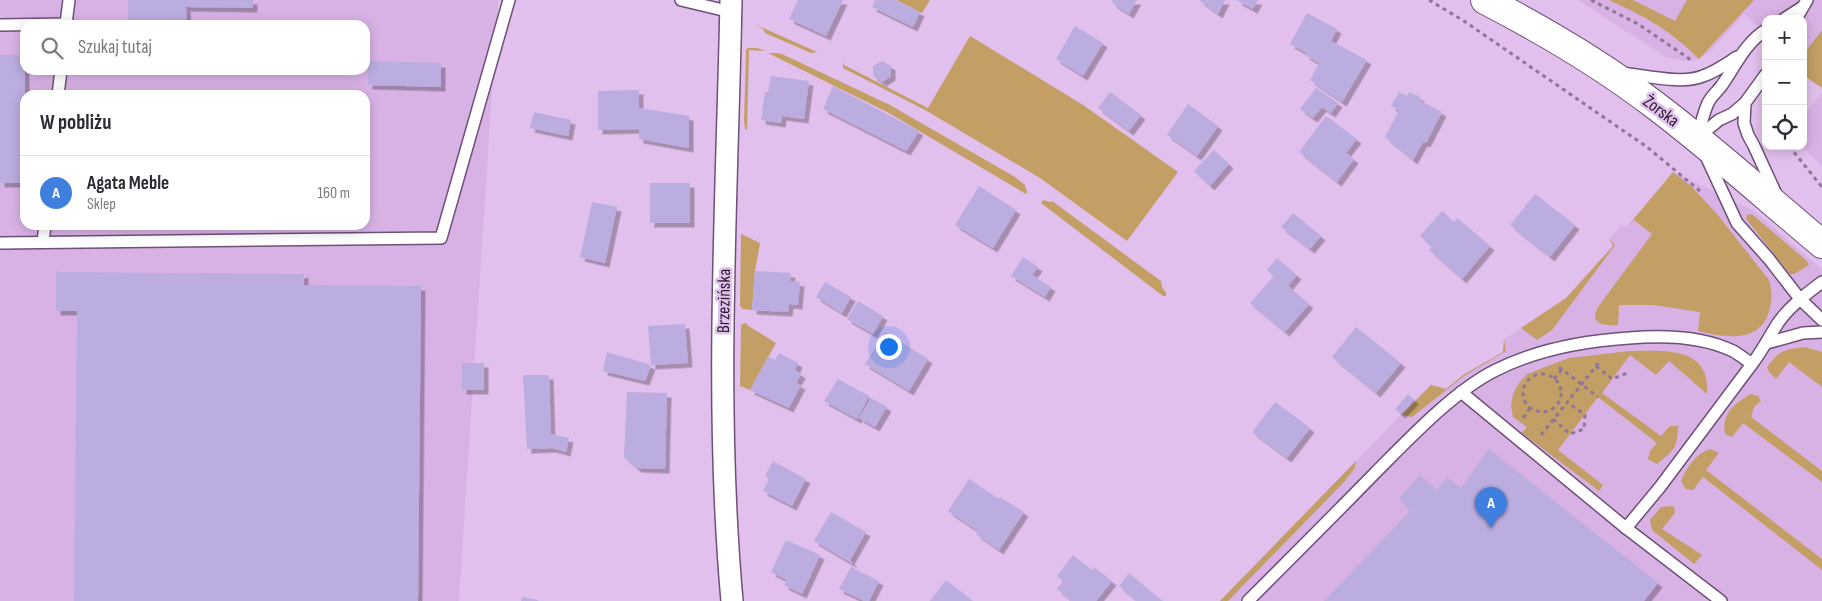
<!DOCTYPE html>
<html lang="pl">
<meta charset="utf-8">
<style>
:root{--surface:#fff;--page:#f7f7f7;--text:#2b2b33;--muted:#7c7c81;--line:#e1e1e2;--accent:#3c7c1c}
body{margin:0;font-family:"Sofia Sans Condensed",sans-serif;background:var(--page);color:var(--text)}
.controls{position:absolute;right:15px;top:15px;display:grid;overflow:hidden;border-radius:10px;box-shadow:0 2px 12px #0003}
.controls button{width:45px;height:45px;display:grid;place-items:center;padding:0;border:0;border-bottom:1px solid var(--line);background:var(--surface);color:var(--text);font:25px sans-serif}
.you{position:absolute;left:888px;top:346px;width:18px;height:18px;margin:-12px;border:4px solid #fff;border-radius:50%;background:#1a73e8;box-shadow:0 0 0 8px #1a73e833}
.badge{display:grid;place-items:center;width:32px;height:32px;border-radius:50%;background:var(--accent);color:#fff;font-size:16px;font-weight:700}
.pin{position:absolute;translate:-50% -41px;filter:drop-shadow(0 1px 2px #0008)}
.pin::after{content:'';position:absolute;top:26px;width:18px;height:15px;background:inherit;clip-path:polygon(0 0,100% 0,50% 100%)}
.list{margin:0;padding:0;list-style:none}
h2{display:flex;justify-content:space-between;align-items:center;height:65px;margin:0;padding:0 20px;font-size:21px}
h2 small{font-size:16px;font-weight:400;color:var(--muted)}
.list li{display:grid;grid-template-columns:32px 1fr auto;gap:15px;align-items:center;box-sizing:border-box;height:75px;padding:0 20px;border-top:1px solid var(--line)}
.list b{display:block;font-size:19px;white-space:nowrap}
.list p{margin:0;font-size:16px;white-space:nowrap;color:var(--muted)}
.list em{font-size:16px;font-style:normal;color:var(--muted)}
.icon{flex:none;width:28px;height:28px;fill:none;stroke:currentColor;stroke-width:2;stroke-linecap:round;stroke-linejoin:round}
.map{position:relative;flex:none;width:1822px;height:601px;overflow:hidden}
.search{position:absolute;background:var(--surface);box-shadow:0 2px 12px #0003;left:20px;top:20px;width:350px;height:55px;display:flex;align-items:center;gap:12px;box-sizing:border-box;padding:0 18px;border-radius:15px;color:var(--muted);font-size:19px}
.panel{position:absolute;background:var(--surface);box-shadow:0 2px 12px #0003;left:20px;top:90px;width:350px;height:140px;border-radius:15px}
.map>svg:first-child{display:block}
</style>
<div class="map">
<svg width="1822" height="601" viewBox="0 0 1822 601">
<defs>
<filter id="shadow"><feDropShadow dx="4.5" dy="4.5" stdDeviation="0" flood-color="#0004"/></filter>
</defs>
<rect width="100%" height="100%" fill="#e2c0ed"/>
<g fill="#d8b2e5" fill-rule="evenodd">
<path d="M0 0H498L459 601H0ZM25 25H365V70H25ZM25 95H365V225H25Z"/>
<polygon points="1578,0 1822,0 1822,87 1803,70 1803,19 1766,19 1766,34 1744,14 1710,52 1694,61 1685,61 1666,57"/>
<polygon points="1822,92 1822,166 1802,146 1803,146 1803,117"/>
<polygon points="1673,172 1753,210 1822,269 1822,601 1220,601 1430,385 1446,389 1463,375 1503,352 1504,339 1566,298 1613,246 1609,239 1622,225 1627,227"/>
</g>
<g fill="#c39e65">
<polygon points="896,0 930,0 922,13"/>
<path d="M1609 0H1633L1675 21 1687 0H1754L1699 59C1670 30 1646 17 1609 0Z"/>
<polygon points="754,24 817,52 811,53 765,33 763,29"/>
<polygon points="1822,30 1822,88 1803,75 1803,55"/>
<polygon points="970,36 1083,105 1178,172 1127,241 1040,178 925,110 843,68 843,62 844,65 928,108"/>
<polygon points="748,48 757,48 766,51 749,50 747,130 745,129 744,121 746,54 746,50"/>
<polygon points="768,53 777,53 782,54 890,105 1015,177 1025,185 1027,192 1026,194 887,112"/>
<path d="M1673 172 1692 187 1717 214 1769 280C1772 290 1772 298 1770 308 1762 344 1726 338 1698 331L1700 312 1653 305H1619L1618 325C1606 326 1588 325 1598 307L1652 234 1634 220 1627 227Z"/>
<polygon points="1043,200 1051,202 1052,201 1161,281 1162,287 1166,293 1166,296 1163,296 1041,203"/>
<polygon points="1748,214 1753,215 1806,260 1809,265 1794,274 1790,274 1747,220 1746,218"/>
<polygon points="741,234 760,243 755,271 752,310 742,309 740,305"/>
<polygon points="1609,239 1615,245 1552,330 1537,340 1521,328 1566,298 1613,246"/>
<polygon points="747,323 747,325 776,343 750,390 740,386 741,326 742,324"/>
<polygon points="1504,339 1506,351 1464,376 1412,417 1402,415 1431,385 1446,389 1463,375 1503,352"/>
<path d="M1805 347 1822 352V387L1789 362 1776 379 1769 372 1767 367C1781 349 1784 350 1805 347Z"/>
<path d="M1630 351C1664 351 1711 346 1707 394L1669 361 1656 375 1630 355 1602 393 1661 436 1670 426H1678C1678 448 1673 451 1657 464L1648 459 1650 451 1657 443 1598 397 1558 450 1603 485 1599 491 1522 433 1527 427 1513 417 1511 406 1513 394 1519 383 1527 374 1569 358Z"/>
<path d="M1751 394 1758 396 1761 401 1754 407 1751 417 1822 471V482L1743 423 1732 437 1725 434C1721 415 1734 403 1751 394Z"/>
<path d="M1710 449 1719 453 1706 470 1822 559V570L1703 477 1693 490 1686 489 1681 481C1687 467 1695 454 1710 449Z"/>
<polygon points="1356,461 1355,468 1344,482 1228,601 1220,601"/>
<polygon points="1674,506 1675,513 1662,529 1702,555 1694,564 1652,530 1650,520 1661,507"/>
</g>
<g fill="#bbaddf" filter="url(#shadow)">
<polygon points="128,0 253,0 253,8 186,7 187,25 128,25"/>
<polygon points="798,0 843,0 826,36 789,19"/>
<polygon points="875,0 895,0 920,12 913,27 872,7"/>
<polygon points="1111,0 1137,0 1129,14 1112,3 1113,2"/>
<polygon points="1199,0 1225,0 1218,14"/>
<polygon points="1236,0 1258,0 1253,9"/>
<polygon points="1307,13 1337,29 1331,41 1367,60 1342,102 1310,80 1319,63 1305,55 1307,53 1290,44"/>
<polygon points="1075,26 1103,43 1083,76 1056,59"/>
<rect x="0" y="55" width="25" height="128"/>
<polygon points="368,61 441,63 441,87 368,85"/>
<polygon points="882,61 891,66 891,76 882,82 873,76 873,66"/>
<polygon points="771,76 809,81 804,119 782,116 781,123 761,120 765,92 768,92"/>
<polygon points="833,86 919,131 906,151 823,109"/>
<polygon points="1316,88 1338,103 1331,113 1322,107 1313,118 1300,109"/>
<polygon points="639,90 639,108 689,116 689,148 639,139 639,129 598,130 598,91"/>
<polygon points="1110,92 1141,115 1129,131 1098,108"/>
<polygon points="1399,92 1407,96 1409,92 1420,97 1419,100 1442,112 1426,143 1423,142 1413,160 1385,137 1399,110 1391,106"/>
<polygon points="1188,104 1218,126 1197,156 1167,135"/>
<polygon points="534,112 571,120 568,136 530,128"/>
<polygon points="1326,116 1357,139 1346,153 1354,159 1337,182 1299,152"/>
<polygon points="1214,150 1229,164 1210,186 1194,171"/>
<rect x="650" y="183" width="40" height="40"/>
<polygon points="979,186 1016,210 993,248 955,225"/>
<polygon points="1535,194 1575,225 1550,257 1510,225"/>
<polygon points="592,202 617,207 605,263 580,257"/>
<polygon points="1442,211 1454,222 1457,218 1490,246 1462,279 1429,250 1432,247 1420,236"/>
<polygon points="1293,213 1321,236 1310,249 1281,227"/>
<polygon points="1023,257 1038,267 1032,275 1051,287 1045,297 1011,276"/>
<polygon points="1277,258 1297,275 1288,286 1309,304 1285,332 1250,303 1274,276 1267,270"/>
<polygon points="56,271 59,272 301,274 304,273 304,285 421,286 418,601 74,601 77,311 56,311"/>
<polygon points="755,271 791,273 790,281 800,282 798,305 789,304 788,312 752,310"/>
<polygon points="825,282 851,297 842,313 816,297"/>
<polygon points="858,301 883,316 873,334 847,319"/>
<polygon points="685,324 688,363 651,365 645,381 603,371 607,352 651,365 648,326"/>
<polygon points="1356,327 1401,363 1376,393 1332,357"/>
<polygon points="885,332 928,359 909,391 865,364"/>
<polygon points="779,353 798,363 795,370 801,374 796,383 801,385 789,408 750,390 768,356 775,360"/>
<rect x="462" y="363" width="22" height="27"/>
<polygon points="523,375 549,375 551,434 569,438 566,452 552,448 527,449"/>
<polygon points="838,379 869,396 857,419 824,401"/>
<polygon points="627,392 667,393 665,469 637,468 624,457"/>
<polygon points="1408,394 1414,400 1401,414 1395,409"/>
<polygon points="871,398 887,407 875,427 859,418"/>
<polygon points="1275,402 1310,428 1287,458 1252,432"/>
<polygon points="1489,449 1658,583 1644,601 1324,601 1410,511 1399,498 1420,475 1437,490 1447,477 1461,488"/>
<polygon points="773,461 806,479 792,506 763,491 769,479 765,476"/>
<polygon points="969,479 999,499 1000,497 1024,512 999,550 976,534 978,531 948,511"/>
<polygon points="831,512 866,532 850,560 853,564 814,541"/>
<polygon points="786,540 820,555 802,594 784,585 787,580 771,572"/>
<polygon points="1073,555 1092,570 1094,567 1112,581 1096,601 1072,601 1057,589 1063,581 1057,576"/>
<polygon points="851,567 879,581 869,601 864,601 839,589"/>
<polygon points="1129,573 1159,598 1163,601 1137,601 1119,586"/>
<polygon points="946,580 973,601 930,601"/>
<polygon points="522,597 538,600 538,601 521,601"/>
</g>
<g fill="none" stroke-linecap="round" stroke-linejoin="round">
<g stroke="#6e5078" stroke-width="14">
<g id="lane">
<polyline points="681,0 731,12"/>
<polyline points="1784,19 1801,8"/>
<polyline points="1796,19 1807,0"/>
<polyline points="66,24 69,0"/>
<polyline points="0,25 66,24 66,25"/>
<path d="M1621 73C1644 75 1682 85 1703 76 1715 72 1726 64 1737 57"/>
<polyline points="1766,74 1745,103 1744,123 1748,135 1754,146 1776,194"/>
<polyline points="58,95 61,70"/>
<path d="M1697 137C1701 126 1703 114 1708 103 1711 96 1718 91 1722 85 1736 65 1745 43 1766 30"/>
<polyline points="1697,138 1719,120 1732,114 1745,103"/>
<polyline points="1705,154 1737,223 1769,259 1800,299 1822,320"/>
<polyline points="43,242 45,225"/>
<polyline points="0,243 441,238 509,0"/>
<polyline points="1767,343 1803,333 1822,332"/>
<polyline points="1461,392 1626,528"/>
<path d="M1248 601C1291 558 1334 515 1376 472 1409 439 1453 392 1494 371 1535 350 1583 341 1629 338 1663 335 1702 336 1733 351 1740 355 1746 360 1752 364"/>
<path d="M1721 601 1626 528 1660 487 1752 364C1762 351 1769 337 1778 323 1789 307 1806 294 1822 282"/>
</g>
</g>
<g stroke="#6e5078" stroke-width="24">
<path id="street" d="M731 0C727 200 714 401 732 601"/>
</g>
<g stroke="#6e5078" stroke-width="30">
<path id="secondary" d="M1485 0C1543 30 1604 66 1656 106 1713 149 1767 198 1822 244"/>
</g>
<g stroke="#8f7697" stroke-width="3" stroke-dasharray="4 4" stroke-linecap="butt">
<polyline points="1429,0 1464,21 1647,147 1700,191"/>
<polyline points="1591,0 1638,24 1691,60"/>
<polyline points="1789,146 1822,187"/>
<polyline points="1596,366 1612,379 1630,372"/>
<polyline points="1559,367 1598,397"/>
<circle cx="1542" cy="393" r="19"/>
<polyline points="1554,379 1562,369"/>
<polyline points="1523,418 1530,408"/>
<polyline points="1553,419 1570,434 1584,429 1585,415 1567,402"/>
<polyline points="1541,435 1601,360"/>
</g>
<use href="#lane" stroke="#fff" stroke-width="11"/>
<use href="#street" stroke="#fff" stroke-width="21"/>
<use href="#secondary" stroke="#fff" stroke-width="28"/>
</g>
<g text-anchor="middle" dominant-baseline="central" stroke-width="5" stroke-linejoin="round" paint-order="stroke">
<g font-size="18" fill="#281b2c" stroke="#e2c0ed">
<text transform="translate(1661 111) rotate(37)">Żorska</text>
<text transform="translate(724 301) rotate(-89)">Brzezińska</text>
</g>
</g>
</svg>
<div class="controls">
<button>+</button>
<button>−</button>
<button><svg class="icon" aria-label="locate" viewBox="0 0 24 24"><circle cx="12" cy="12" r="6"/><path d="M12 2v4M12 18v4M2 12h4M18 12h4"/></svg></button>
</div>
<div class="you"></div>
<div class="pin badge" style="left:1491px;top:528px;background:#3f7fe0">A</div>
<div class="search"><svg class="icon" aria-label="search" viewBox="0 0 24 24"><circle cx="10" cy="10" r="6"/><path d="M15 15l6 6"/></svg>Szukaj tutaj</div>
<section class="panel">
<h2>W pobliżu<small></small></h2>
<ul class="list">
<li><span class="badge" style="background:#3f7fe0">A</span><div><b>Agata Meble</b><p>Sklep</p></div><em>160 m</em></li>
</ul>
</section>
</div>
